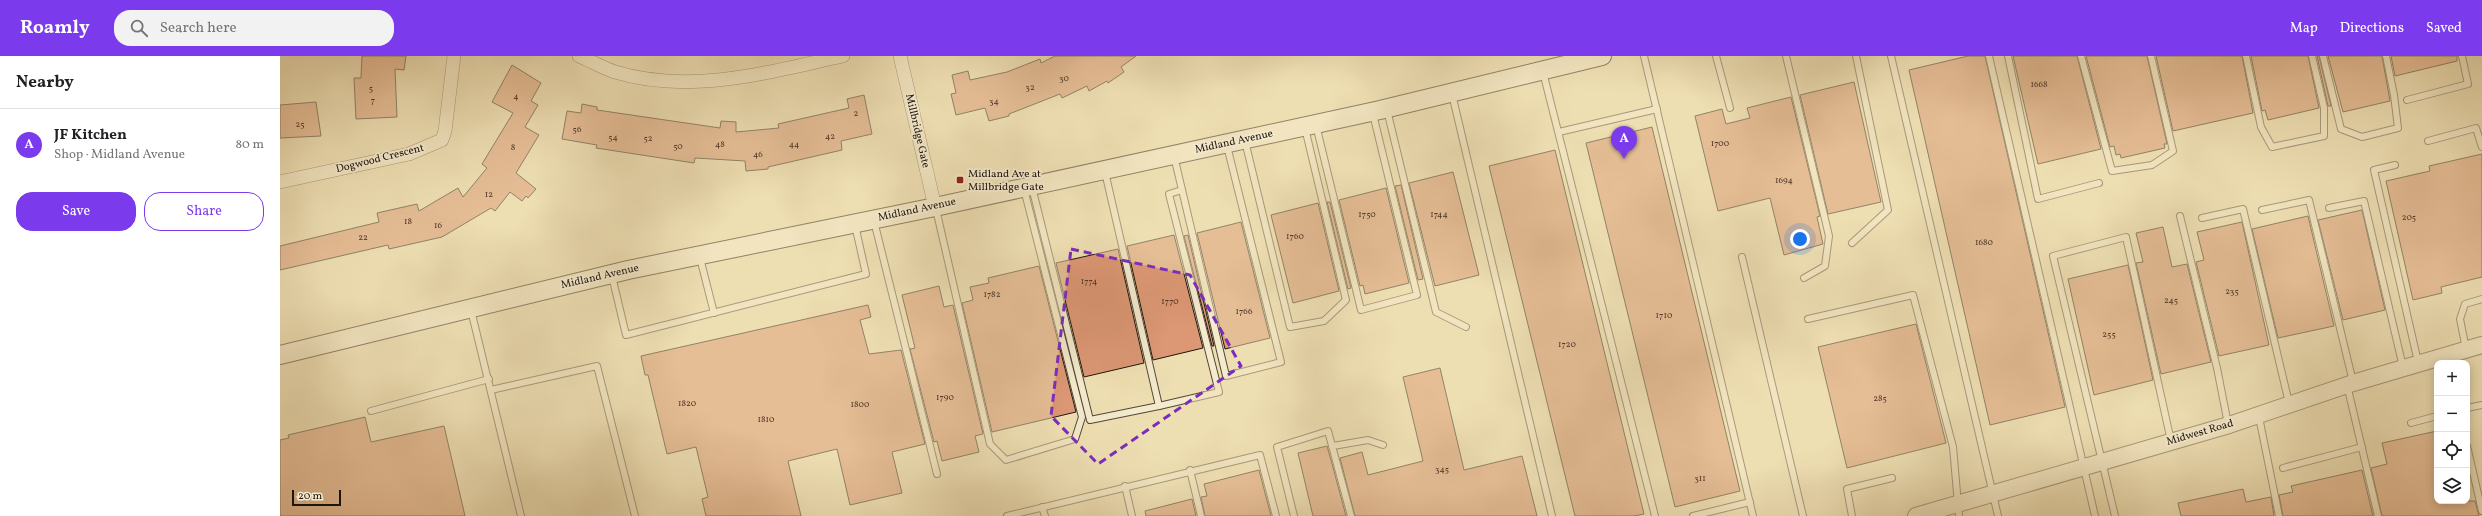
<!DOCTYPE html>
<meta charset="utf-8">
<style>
:root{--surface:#fff;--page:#f2f2f2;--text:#202124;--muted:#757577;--line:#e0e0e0;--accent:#7c3aed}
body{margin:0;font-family:Vollkorn,serif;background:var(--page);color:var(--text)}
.controls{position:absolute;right:12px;bottom:12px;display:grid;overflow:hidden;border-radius:8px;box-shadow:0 2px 10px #0003}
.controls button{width:36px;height:36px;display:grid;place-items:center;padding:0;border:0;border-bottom:1px solid var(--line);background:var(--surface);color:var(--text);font:20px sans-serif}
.scale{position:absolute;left:12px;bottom:10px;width:49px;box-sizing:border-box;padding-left:4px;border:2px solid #1e150c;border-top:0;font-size:11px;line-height:14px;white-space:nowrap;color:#1e150c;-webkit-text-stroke:3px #f4eace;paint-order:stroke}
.you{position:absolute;left:1520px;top:183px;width:14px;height:14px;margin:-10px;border:3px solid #fff;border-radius:50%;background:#1a73e8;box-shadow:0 0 0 6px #1a73e833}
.badge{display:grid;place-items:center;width:26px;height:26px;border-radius:50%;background:var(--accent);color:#fff;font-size:13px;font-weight:700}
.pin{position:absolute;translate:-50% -33px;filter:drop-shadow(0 1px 2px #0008)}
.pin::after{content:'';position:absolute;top:21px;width:14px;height:12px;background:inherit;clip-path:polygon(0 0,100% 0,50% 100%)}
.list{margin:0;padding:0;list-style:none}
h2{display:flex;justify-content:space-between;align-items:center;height:52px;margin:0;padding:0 16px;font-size:17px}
h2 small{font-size:13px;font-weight:400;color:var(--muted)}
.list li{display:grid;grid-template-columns:26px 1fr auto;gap:12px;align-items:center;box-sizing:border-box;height:72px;padding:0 16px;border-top:1px solid var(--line)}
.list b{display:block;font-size:15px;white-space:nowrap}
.list p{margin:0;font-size:13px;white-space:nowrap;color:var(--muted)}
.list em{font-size:13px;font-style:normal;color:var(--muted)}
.actions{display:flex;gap:8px;padding:12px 16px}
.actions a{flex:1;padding:9px 0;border:1px solid var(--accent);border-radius:16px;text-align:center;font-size:14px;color:var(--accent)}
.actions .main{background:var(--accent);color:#fff}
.icon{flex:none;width:22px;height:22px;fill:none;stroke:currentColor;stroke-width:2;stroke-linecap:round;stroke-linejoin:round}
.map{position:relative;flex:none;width:2202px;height:460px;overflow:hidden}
header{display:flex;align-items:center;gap:24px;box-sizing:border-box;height:56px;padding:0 20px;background:var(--accent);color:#fff}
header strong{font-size:19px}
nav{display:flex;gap:22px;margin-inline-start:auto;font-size:14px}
.search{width:280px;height:36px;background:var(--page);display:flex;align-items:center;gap:10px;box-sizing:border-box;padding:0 14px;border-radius:16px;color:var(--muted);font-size:15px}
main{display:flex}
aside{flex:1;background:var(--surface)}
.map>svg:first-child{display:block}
</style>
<header>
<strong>Roamly</strong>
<div class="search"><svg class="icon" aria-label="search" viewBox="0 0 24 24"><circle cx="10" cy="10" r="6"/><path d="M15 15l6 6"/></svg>Search here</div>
<nav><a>Map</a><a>Directions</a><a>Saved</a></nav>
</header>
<main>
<aside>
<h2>Nearby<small></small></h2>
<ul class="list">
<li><span class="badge">A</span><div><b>JF Kitchen</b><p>Shop · Midland Avenue</p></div><em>80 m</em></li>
</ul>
<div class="actions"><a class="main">Save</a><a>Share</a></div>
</aside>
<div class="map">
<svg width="2202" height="460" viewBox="0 0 2202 460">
<rect width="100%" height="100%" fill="#eedfb3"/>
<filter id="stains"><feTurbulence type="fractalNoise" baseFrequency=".005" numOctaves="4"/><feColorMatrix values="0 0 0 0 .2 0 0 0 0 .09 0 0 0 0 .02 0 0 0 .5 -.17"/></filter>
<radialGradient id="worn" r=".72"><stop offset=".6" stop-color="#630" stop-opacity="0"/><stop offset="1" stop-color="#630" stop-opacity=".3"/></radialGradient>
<g fill="#dc9774" stroke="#1e150c">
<polygon points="82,0 126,0 124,14 115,13 117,61 76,63 74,22 81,22"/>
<polygon points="775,0 856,0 841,11 844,16 828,27 827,25 809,35 807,30 782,42 780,38 729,58 729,60 709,65 705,52 676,59 671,38 676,37 672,19 688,15 690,24 727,16 760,3 761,7"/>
<polygon points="1688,0 1705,0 1785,351 1710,369 1629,14"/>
<polygon points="1733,0 1797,0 1821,93 1758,108"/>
<polygon points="1806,0 1867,0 1887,88 1884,88 1885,92 1841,102 1840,98 1836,99 1834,90 1830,91"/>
<polygon points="1876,0 1962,0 1973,57 1893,75"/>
<polygon points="1971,0 2028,0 2039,52 1988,64 1985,54 1982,55"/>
<polygon points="2037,0 2039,0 2051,50 2048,50"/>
<polygon points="2048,0 2102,0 2110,45 2063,56"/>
<polygon points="2111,0 2177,0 2177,5 2115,20"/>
<polygon points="232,9 261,27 251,45 258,49 245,71 259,79 236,117 256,133 248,142 246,140 242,145 230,136 215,155 211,152 162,181 109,193 108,189 0,214 0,190 99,166 97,157 137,148 139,155 178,132 183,141 207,112 202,108 233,57 212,46"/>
<polygon points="1574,26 1601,146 1548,158 1520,39"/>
<polygon points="584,39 592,78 561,85 562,94 488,111 488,113 466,115 465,105 415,102 414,107 316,92 317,89 282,83 287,55 301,57 302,48 317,51 317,54 440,72 441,65 456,66 456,76 499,72 498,68 569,52 567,43"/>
<polygon points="1511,41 1540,160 1537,161 1543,188 1504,199 1490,142 1438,155 1415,60 1442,53 1446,68 1470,62 1467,52"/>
<polygon points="36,46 41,80 0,82 0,49"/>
<polygon points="1372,71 1460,435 1395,451 1306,87"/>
<polygon points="1275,94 1364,458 1354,460 1295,460 1209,110"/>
<polygon points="2202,98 2202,221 2161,231 2162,237 2133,244 2106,125 2150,115 2149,110"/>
<polygon points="1173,116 1199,219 1155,230 1129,127"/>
<polygon points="1121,129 1143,223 1138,224 1115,130"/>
<polygon points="1106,132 1129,227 1085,238 1083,229 1080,230 1059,144"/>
<polygon points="1047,146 1050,146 1071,232 1068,233"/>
<polygon points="1038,147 1059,235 1013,247 991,159"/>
<polygon points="2082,154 2105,254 2063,264 2038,164"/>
<polygon points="2028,160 2054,270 1998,282 1972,173"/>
<polygon points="961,166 990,282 945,293 917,177"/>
<polygon points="1962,166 1989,289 1939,300 1916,206 1924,204 1917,176"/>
<polygon points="1883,171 1892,211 1907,208 1931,306 1881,318 1856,207 1863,206 1856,177"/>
<polygon points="894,179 923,292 873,304 847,190"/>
<polygon points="908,179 934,290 932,290 904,180"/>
<polygon points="838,193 864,307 804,321 776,207"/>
<polygon points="1848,209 1873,324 1814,339 1788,223"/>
<polygon points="759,210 796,356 712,376 682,247 693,244 690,231 709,227 708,222"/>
<polygon points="659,230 664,251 673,249 703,378 695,380 699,396 662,405 657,385 654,386 630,293 635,292 622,239"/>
<polygon points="588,249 591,261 580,264 589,298 621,294 645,388 612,396 622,437 570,449 557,393 508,405 521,460 426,460 422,443 428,441 416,391 387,398 368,319 365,319 361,300"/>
<polygon points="1636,268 1666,387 1567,412 1538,291"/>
<polygon points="1160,312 1184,414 1242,400 1257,460 1075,460 1060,402 1082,396 1088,419 1143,405 1123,321"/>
<polygon points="85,361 91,386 164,370 185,460 0,460 0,384 9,382 8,379"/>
<polygon points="2157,375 2157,445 2195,445 2199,460 2102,460 2091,412 2107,408 2102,387"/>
<polygon points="1047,390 1051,404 1066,460 1033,460 1018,397"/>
<polygon points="979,414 991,460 925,460 921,441 927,440 924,428"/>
<polygon points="2082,414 2093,460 2003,460 1999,439 2013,436 2011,430"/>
<polygon points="1963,433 1966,446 1991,441 1994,460 1901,460 1898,447"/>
<polygon points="912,443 916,460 866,460 865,455"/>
</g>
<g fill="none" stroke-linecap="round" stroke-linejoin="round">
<g stroke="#524836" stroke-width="8">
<g id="service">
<polyline points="1364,0 1473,460"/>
<polyline points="1436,0 1450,52"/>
<polyline points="1506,0 1549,180 1545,210 1524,222"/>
<polyline points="1611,0 1718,460"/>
<polyline points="1709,0 1815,460"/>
<polyline points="1728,0 1758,143 1819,127"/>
<polyline points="1801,0 1832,115 1872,109 1893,95 1871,0"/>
<polyline points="1966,0 1981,71 1992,91 2044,80 2044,52 2032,0"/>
<polyline points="2043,0 2061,73 2082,81 2118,72 2114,39 2106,0"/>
<polyline points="1263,16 1375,460"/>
<polyline points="1172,38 1272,460"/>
<polyline points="2127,44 2188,28 2182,0"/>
<polyline points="1107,54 1156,256 1186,271"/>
<polyline points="1036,69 1081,254 1137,239 1093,58"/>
<polyline points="1279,76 1377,53"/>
<polyline points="965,85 1010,271 1044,265 1066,244 1025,72"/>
<polyline points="2148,85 2196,72 2202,91"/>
<polyline points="894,100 946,320 1001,306 947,90"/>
<polyline points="2115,109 2094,114 2138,306"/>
<polyline points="752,131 810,364 879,350 825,116"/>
<polyline points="2049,152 2084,145 2123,311"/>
<polyline points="656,153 710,388 726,404 795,383 802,361 744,133"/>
<polyline points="1982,154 2029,144 2073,326"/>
<polyline points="1900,160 1937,312 1948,368"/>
<polyline points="1922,162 1963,153 2009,347"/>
<polyline points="594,165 657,418"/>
<polyline points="1572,187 1608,154 1576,0"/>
<polyline points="1462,201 1523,460"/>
<polyline points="420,202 434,257"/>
<polyline points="332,220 346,279 586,218 575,169"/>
<polyline points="191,254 241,460"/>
<polyline points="1528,263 1633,239 1673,391 1679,460"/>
<polyline points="2186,293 2180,263 2185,248 2202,243"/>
<polyline points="2067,329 2098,460"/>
<polyline points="211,334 317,310 355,460"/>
<polyline points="879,350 939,336 889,138 902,134"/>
<polyline points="2187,352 2202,349"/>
<polyline points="91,355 209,323"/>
<polyline points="1979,361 1999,460"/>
<polyline points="2131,367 2157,360"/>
<polyline points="1053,390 1088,384 1103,389"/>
<polyline points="2187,390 2202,455"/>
<polyline points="2003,412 2082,391"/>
<polyline points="910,414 921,460"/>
<polyline points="845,430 852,460"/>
<polyline points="762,451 765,460"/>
<polyline points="727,460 980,399 996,460"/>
<polyline points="1014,460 997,391 1048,375 1071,460"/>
<polyline points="1413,460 1470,446"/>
<polyline points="1572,460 1567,433 1612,422"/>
<polyline points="1835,460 1773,200 1846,181 1891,385"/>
</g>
</g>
<g stroke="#524836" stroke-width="14">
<g id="minor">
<path d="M299 0C311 5 323 12 335 16 412 39 488 16 563 0"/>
<polyline points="620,0 655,151"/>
<polyline points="0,126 129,98 162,84 165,75 174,0"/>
</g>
</g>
<g stroke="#524836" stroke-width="18">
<polyline id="tertiary" points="1636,460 1949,369 2073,327 2202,289"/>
</g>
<g stroke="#1e150c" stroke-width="20">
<polyline id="secondary" points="0,299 348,214 655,151 1100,54 1322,0"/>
</g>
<use href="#service" stroke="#f4eace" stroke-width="6"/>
<use href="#minor" stroke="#f4eace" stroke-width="13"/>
<use href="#tertiary" stroke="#f4eace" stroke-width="16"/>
<use href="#secondary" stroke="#f4eace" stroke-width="18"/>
</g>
<path d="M0 0H2202V460H0ZM791 193 910 219 961 310 818 408 771 360Z" fill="#eedfb3" fill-opacity=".55" fill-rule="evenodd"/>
<path fill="none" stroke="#7b2cbf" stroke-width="3" stroke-dasharray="8 5" stroke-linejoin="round" d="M791 193 910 219 961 310 818 408 771 360Z"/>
<rect fill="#8f2418" stroke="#f4eace" stroke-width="1.5" x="676" y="120" width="8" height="8" rx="2"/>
<g text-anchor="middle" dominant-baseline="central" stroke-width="3.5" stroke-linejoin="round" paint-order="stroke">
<g font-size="9" fill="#4e3626">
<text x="784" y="22">30</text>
<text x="1759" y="28">1668</text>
<text x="750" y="31">32</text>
<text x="91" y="32">5</text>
<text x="236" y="40">4</text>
<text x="93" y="44">7</text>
<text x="714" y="45">34</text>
<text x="576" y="57">2</text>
<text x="20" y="68">25</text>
<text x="297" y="73">56</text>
<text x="550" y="80">42</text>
<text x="333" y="81">54</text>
<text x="368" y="82">52</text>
<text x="1440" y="87">1700</text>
<text x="440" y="88">48</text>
<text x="514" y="88">44</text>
<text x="398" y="90">50</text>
<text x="233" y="91">8</text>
<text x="478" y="98">46</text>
<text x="1504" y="124">1694</text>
<text x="209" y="138">12</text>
<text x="1087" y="158">1750</text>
<text x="1159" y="158">1744</text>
<text x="2129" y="161">205</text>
<text x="128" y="165">18</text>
<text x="158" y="169">16</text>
<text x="1015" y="180">1760</text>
<text x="83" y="181">22</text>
<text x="1704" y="186">1680</text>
<text x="809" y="225">1774</text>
<text x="1952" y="235">235</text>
<text x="712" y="238">1782</text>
<text x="1891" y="244">245</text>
<text x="890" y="245">1770</text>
<text x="964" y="255">1766</text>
<text x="1384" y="259">1710</text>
<text x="1829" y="278">255</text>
<text x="1287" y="288">1720</text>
<text x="665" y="341">1790</text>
<text x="1600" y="342">285</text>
<text x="407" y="347">1820</text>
<text x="580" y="348">1800</text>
<text x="486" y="363">1810</text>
<text x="1162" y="413">345</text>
<text x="1420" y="422">311</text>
</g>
<g font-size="11" fill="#1e150c" stroke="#f4eace">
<text transform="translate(637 75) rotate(77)">Millbridge Gate</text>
<text transform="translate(954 86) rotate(-12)">Midland Avenue</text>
<text transform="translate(100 103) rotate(-14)">Dogwood Crescent</text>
<text transform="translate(637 154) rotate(-12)">Midland Avenue</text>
<text transform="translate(320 221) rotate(-13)">Midland Avenue</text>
<text transform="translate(1920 377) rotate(-16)">Midwest Road</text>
</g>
<g font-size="11" fill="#1e150c" stroke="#f4eace" text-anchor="start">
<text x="688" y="118">Midland Ave at<tspan x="688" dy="13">Millbridge Gate</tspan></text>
</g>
</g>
<rect width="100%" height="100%" filter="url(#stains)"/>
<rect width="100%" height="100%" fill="url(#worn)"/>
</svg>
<div class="controls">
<button>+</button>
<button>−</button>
<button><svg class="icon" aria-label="locate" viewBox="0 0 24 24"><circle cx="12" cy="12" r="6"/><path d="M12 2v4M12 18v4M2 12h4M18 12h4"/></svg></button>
<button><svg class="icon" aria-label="layers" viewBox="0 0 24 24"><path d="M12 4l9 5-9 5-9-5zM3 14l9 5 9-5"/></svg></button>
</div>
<div class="scale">20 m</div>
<div class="you"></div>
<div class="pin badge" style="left:1344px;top:103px">A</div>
</div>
</main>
